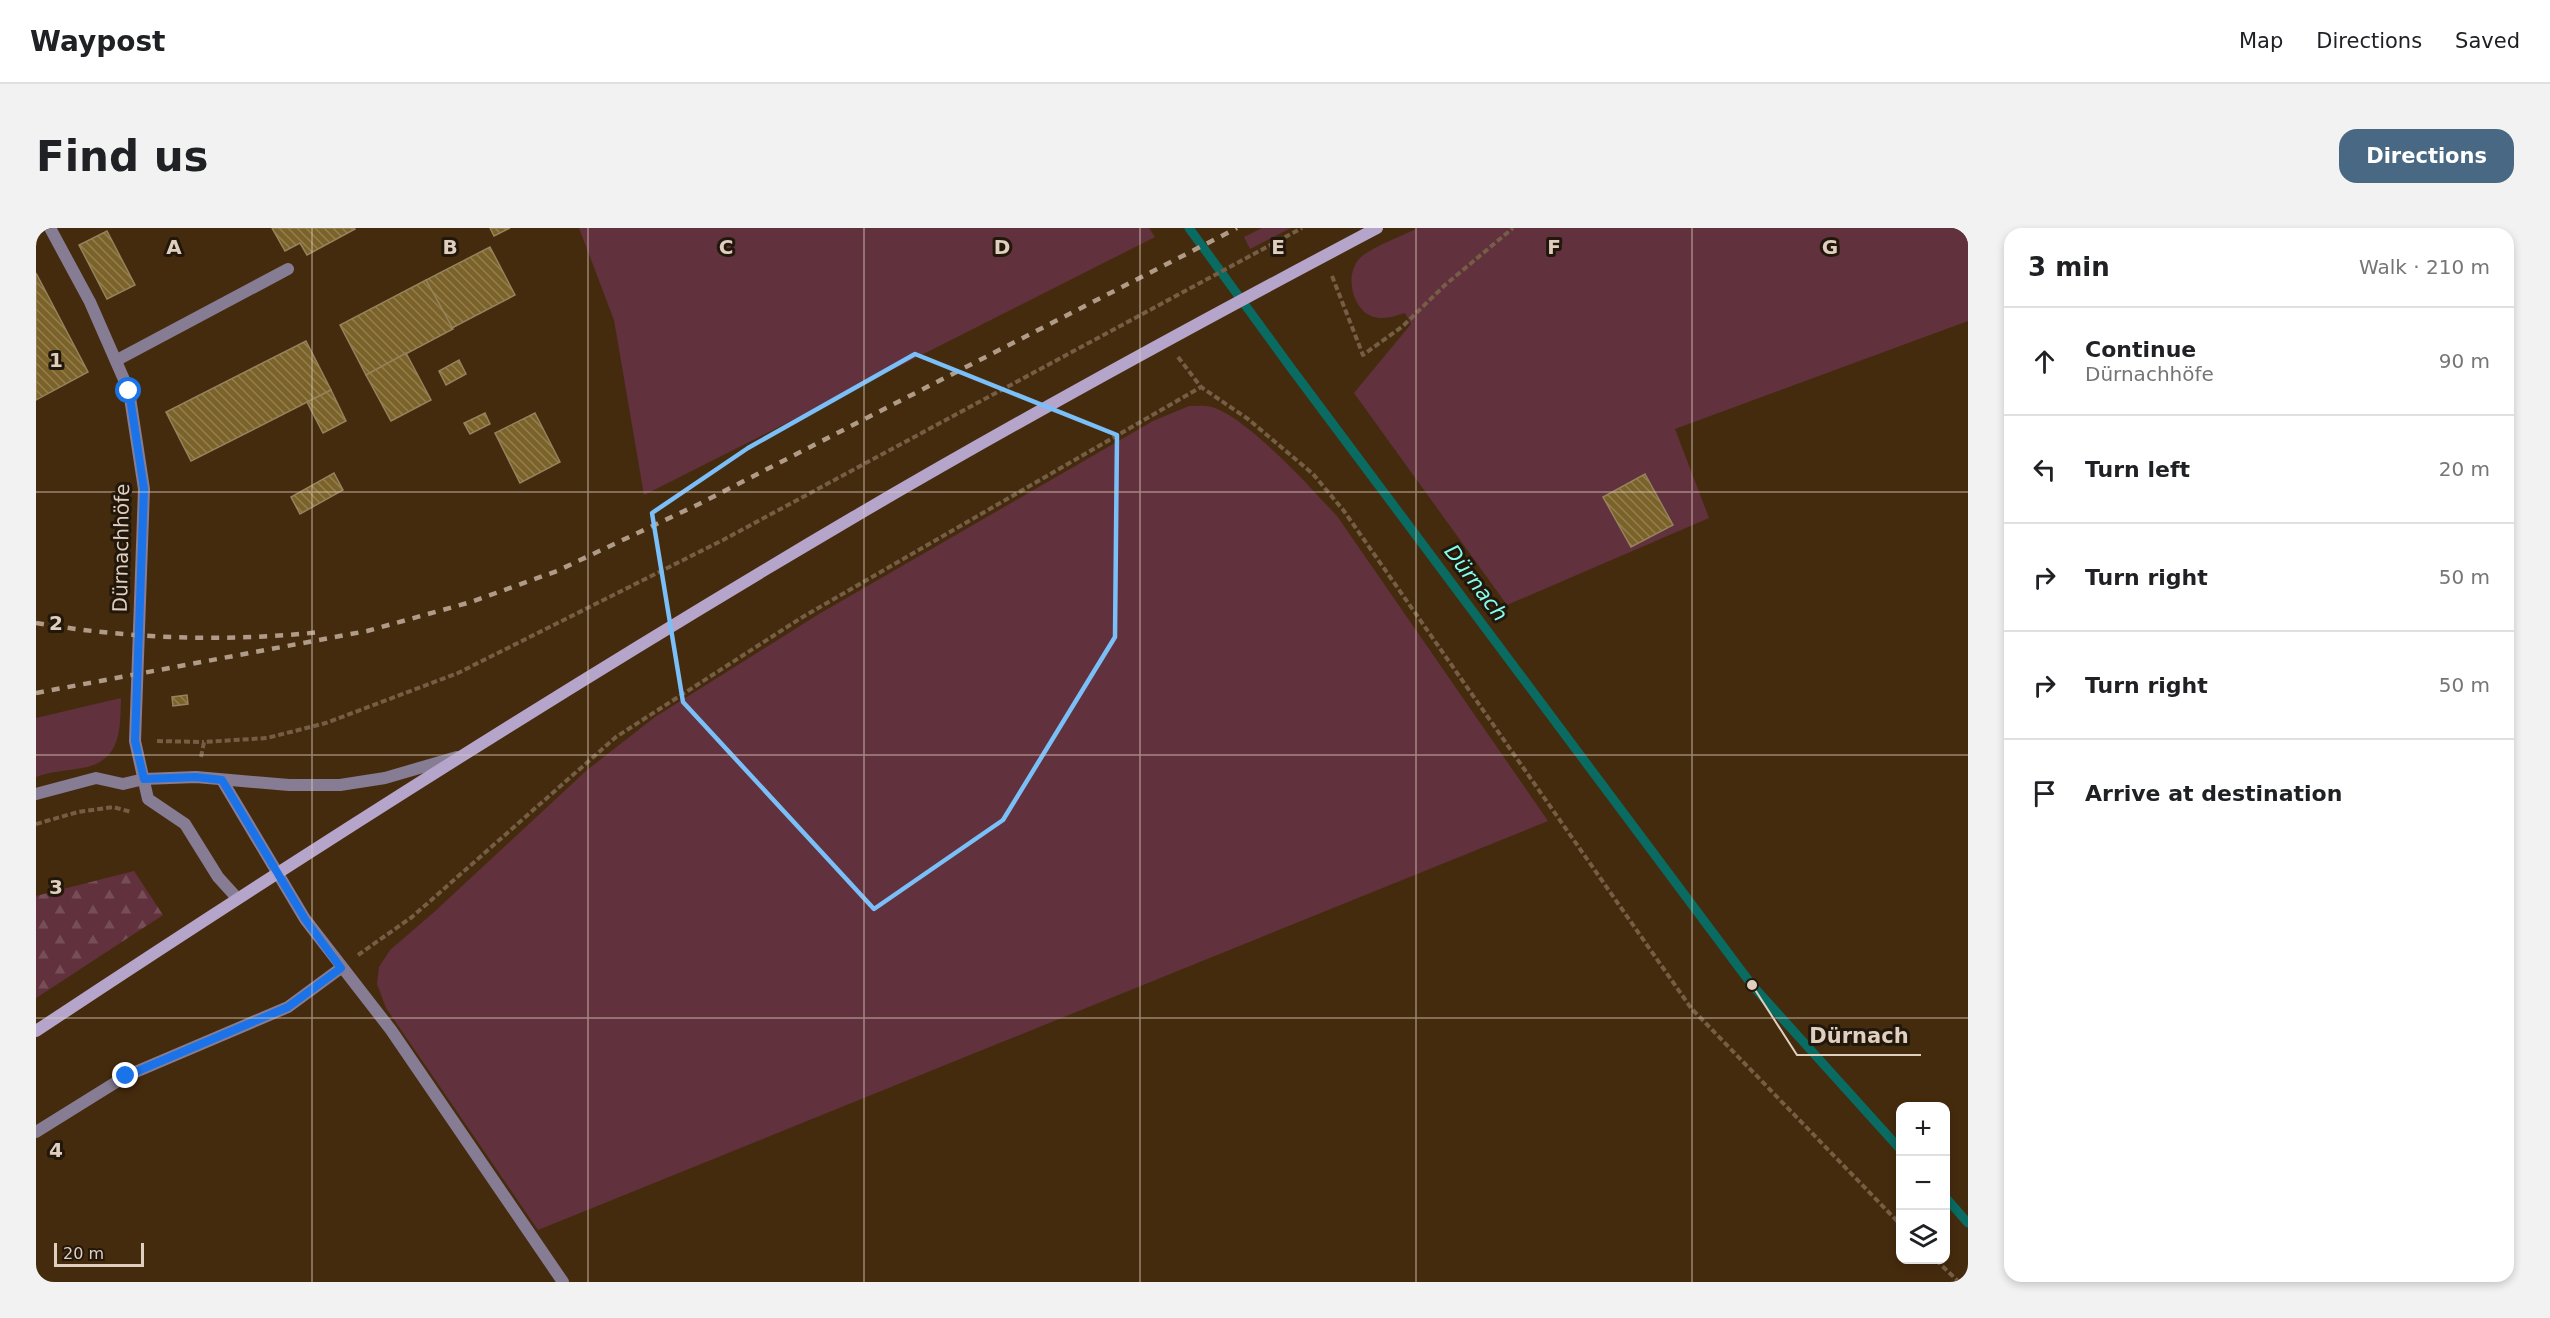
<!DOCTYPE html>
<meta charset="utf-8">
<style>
:root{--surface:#fff;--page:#f2f2f2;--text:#202124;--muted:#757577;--line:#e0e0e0;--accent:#486883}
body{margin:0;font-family:"DejaVu Sans",sans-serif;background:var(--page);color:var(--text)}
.controls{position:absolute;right:18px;bottom:18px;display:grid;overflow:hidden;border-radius:12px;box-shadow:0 3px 9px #0003}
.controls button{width:54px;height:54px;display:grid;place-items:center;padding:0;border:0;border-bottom:2px solid var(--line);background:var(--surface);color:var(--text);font:30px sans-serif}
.scale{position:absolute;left:18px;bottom:15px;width:90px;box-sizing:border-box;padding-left:6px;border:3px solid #e0cfbf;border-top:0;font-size:16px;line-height:21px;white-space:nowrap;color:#e0cfbf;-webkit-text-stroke:4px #22170b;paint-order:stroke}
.stop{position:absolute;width:18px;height:18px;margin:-14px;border:4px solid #1a73e8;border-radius:50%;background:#fff}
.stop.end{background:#1a73e8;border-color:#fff;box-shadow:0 2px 6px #0008}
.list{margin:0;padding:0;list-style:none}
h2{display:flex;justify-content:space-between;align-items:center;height:78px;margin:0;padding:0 24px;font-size:26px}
h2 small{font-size:20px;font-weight:400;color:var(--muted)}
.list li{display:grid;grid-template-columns:39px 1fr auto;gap:18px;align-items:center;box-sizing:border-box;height:108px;padding:0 24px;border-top:2px solid var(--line)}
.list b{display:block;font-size:22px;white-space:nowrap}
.list p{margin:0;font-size:20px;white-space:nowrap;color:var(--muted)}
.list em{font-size:20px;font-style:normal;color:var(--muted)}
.icon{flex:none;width:33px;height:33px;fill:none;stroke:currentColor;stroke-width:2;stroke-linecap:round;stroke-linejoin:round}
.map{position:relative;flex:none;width:1932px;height:1054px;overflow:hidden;border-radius:18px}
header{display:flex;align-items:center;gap:36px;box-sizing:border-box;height:84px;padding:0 30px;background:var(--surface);border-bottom:2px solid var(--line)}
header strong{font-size:28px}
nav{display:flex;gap:33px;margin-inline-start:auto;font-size:21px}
.intro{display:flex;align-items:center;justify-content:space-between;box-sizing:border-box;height:144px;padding:0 36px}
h1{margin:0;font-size:42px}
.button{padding:15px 27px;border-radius:18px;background:var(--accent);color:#fff;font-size:21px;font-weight:700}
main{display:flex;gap:36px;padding:0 36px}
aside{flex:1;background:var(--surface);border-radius:18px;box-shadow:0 3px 9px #0003}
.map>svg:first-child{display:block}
</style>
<header>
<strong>Waypost</strong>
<nav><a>Map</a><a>Directions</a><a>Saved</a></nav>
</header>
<div class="intro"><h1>Find us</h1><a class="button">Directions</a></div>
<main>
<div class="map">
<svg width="1932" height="1054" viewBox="0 0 1932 1054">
<defs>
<pattern id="forest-firs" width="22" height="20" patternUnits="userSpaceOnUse" patternTransform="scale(1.5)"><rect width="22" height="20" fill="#61313d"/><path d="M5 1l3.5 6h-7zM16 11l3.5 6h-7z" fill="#774e57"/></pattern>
<pattern id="building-back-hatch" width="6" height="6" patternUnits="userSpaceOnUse" patternTransform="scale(1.5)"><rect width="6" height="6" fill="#7b6229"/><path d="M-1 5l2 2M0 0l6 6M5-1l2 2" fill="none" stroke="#947f50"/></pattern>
</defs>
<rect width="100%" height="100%" fill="#452b0e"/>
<g fill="#61313d">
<polygon points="543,0 1113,0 1119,9 608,267 578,92"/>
<polygon points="1226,0 1255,0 1214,21 1208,9"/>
<path d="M1382 0H1932V93L1639 201 1673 290 1471 377 1318 165 1375 96 1369 85C1357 89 1345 93 1333 87 1315 77 1309 45 1324 30 1334 20 1368 7 1382 0Z"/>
<path d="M1153 178C1160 178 1169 177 1176 179 1213 191 1273 258 1301 288L1512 593 502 1002 350 780 341 756 343 739 354 722 396 686 551 542 619 489 783 386 1117 193Z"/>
<path d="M85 470C84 501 86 533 46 540 31 543 15 543 0 549V490Z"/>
</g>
<polygon fill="url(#forest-firs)" points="98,643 127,687 0,770 0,668"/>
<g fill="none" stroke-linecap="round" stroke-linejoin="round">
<g stroke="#096b62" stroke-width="9">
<polyline points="1153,0 1255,140 1716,757 1864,921"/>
<polyline points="1910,970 1932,995"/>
</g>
</g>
<g fill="url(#building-back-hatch)" stroke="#95835d" stroke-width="1.5">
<polygon points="236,0 318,0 319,1 271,27 264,15 249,23"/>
<polygon points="454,0 474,0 458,8"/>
<polygon points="71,3 99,57 71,71 43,17"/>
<polygon points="454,19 479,67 416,100 390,52"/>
<polygon points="0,45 52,144 0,172"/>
<polygon points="390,52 417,101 330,147 304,97"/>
<polygon points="270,113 295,162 155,233 130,184"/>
<polygon points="370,125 395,172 355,193 330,147"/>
<polygon points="423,132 430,146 410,157 403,143"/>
<polygon points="295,162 310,193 287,205 271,174"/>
<polygon points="449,185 454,196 434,206 428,195"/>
<polygon points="499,185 524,234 484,255 459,205"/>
<polygon points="298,245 307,262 264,286 255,269"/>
<polygon points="1609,246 1637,297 1595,319 1567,269"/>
<polygon points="151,467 152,476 137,478 136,469"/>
</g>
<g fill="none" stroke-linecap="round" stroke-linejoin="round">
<g stroke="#755e45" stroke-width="4" stroke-dasharray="6 3" stroke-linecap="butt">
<polyline points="1296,48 1327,127 1367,98 1409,57 1477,0"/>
<polyline points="1142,129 1165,159 1212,191 1277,246 1308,283 1655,780 1864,996"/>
<polyline points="121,513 168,514"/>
<polyline points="165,529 168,514 231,510 290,495 422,445 687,312 1266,0"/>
<polyline points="0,596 42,584 77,579 95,584"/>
<polyline points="322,727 376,689 580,509 765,390 1165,159"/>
<polyline points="1900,1032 1923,1054"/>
</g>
<polyline stroke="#867c93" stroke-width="12" points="81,132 252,41"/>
<g stroke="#867c93" stroke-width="12">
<polyline points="14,0 54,74 93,163 108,261 99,513 112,571 149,596 182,649 201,670"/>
<polyline points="186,552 269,691 355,802 527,1054"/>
<polyline points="0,566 60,550 87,556 108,551 160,549 253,557 304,557 349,550 421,529"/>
<polyline points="0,904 90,848 252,779 305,740"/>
</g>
<path stroke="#b6a5ca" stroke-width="12" d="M0 803C269 625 541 452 818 289 990 188 1165 93 1341 0"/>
<g stroke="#af9b87" stroke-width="4.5" stroke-dasharray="8 8" stroke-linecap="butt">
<path d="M0 395C95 411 189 414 285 404"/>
<polyline points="0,465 331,403 435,374 521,343 663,276 1201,0"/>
</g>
</g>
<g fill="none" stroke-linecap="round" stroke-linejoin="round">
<polyline stroke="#1a73e8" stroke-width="8" points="90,848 252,779 305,740 269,691 186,552 160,549 108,551 99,513 108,261 93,163"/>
</g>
<path fill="none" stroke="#7abff8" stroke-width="4.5" stroke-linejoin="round" d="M879 126 1081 207 1079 409 967 592 838 681 647 474 616 285 712 220Z"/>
<path fill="none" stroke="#e0cfbf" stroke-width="1.5" stroke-opacity="0.55" d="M276 0V1054M552 0V1054M828 0V1054M1104 0V1054M1380 0V1054M1656 0V1054M0 264H1932M0 527H1932M0 790H1932"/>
<g text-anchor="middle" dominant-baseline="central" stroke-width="6" stroke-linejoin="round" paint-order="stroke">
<g font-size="20" fill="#e0cfbf" stroke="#22170b">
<text transform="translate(85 320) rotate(-89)">Dürnachhöfe</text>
</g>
<g font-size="21" font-style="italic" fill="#84fdee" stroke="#22170b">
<text transform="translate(1440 355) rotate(53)">Dürnach</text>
</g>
</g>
<g font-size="20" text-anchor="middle" font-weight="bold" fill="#e0cfbf" stroke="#22170b" stroke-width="6" stroke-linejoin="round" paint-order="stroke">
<text x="138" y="26">A</text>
<text x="414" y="26">B</text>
<text x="690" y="26">C</text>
<text x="966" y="26">D</text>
<text x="1242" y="26">E</text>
<text x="1518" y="26">F</text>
<text x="1794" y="26">G</text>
<text x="20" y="139">1</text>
<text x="20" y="402">2</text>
<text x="20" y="666">3</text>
<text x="20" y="929">4</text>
</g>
<path fill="none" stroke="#e0cfbf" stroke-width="2" d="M1716 757L1761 827H1885"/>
<circle fill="#e0cfbf" stroke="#22170b" stroke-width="2" cx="1716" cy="757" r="6"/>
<g font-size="21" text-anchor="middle" font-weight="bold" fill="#e0cfbf" stroke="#22170b" stroke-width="6" stroke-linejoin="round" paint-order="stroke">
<text x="1823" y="815">Dürnach</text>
</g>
</svg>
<div class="controls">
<button>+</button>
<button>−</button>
<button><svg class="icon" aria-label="layers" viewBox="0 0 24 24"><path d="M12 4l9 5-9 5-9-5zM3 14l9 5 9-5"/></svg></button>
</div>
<div class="scale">20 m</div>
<div class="stop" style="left:93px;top:163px"></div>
<div class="stop end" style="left:90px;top:848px"></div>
</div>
<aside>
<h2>3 min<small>Walk · 210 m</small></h2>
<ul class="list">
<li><svg class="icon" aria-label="ahead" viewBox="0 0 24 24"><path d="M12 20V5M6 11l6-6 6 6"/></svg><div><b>Continue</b><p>Dürnachhöfe</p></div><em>90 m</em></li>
<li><svg class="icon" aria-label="left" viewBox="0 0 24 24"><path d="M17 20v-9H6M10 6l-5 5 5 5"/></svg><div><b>Turn left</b></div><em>20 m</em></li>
<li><svg class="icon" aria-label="right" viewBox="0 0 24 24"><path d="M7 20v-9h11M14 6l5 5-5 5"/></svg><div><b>Turn right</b></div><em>50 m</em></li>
<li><svg class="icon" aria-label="right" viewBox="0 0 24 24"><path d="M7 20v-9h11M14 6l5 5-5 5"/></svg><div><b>Turn right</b></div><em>50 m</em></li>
<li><svg class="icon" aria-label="arrive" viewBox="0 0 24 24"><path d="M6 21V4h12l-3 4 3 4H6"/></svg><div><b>Arrive at destination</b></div></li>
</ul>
</aside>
</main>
